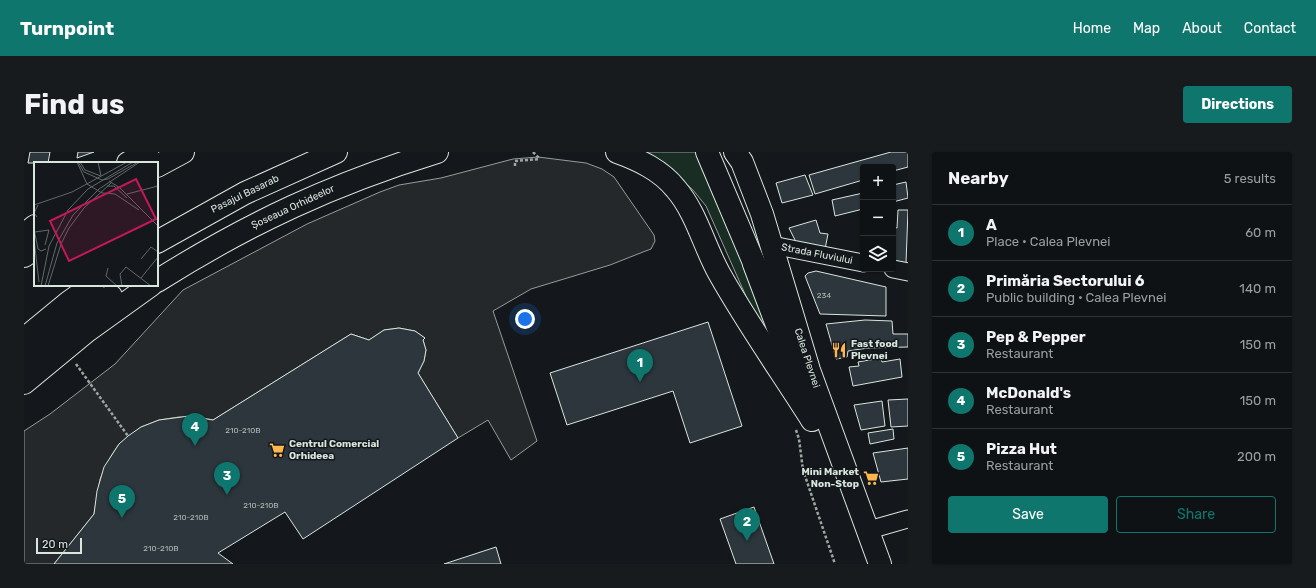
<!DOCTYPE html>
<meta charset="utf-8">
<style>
:root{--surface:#0f1215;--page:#181b1e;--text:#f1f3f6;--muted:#9b9ea0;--line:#2f3234;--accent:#0f766e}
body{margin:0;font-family:Rubik,sans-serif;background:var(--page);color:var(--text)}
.controls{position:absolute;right:12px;top:12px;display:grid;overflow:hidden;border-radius:4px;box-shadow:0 1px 3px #0004}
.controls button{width:36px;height:36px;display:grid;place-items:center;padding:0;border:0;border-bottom:1px solid var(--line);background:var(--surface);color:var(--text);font:20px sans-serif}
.scale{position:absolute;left:12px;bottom:10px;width:46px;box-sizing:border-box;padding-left:4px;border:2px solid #d8e6dc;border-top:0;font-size:11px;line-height:14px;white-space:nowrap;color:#d8e6dc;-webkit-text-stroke:3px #14181c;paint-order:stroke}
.you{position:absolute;left:501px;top:167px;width:14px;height:14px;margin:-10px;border:3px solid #fff;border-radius:50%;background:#1a73e8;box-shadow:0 0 0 6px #1a73e833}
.badge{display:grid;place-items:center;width:26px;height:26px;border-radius:50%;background:var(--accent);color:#fff;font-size:13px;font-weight:700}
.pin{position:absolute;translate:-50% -33px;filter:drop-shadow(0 1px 2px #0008)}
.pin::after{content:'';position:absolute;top:21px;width:14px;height:12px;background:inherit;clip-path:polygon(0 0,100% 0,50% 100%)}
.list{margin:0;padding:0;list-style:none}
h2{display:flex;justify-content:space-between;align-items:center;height:52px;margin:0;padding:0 16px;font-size:17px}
h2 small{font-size:13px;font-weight:400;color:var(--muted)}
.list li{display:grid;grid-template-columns:26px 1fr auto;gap:12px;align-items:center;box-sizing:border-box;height:56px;padding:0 16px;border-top:1px solid var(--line)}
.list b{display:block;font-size:15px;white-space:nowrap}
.list p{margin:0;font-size:13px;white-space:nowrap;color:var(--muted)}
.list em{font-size:13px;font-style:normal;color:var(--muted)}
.actions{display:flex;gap:8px;padding:12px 16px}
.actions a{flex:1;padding:9px 0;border:1px solid var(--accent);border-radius:4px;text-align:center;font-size:14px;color:var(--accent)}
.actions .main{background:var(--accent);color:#fff}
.icon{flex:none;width:22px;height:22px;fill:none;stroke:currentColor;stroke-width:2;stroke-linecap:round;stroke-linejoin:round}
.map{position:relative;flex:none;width:884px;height:412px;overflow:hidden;border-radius:4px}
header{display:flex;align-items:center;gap:24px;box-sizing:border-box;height:56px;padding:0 20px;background:var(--accent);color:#fff}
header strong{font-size:19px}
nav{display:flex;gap:22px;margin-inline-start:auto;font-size:14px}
.intro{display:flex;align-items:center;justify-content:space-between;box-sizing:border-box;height:96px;padding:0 24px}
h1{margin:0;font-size:28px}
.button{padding:10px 18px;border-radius:4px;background:var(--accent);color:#fff;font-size:14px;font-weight:700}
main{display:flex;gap:24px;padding:0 24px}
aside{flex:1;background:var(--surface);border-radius:4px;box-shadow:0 1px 3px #0004}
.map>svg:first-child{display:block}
</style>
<header>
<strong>Turnpoint</strong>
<nav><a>Home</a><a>Map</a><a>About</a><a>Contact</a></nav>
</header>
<div class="intro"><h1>Find us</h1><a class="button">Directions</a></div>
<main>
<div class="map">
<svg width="884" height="412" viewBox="0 0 884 412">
<rect width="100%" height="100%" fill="#14181c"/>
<polygon fill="#1a2d24" stroke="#939e99" points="606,0 674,0 757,206 725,151 682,54 669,38 652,23"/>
<polygon fill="#24282b" stroke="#939e99" points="514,5 562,11 578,17 590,25 630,83 631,89 627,97 619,100 586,113 507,137 469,159 513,289 487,308 464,268 434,286 394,221 400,209 402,198 399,188 401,186 391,179 375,176 360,178 345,188 327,182 189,268 175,265 155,265 135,268 117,275 95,292 87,304 76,327 70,362 30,412 0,412 0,279 26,262 91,212 159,138 283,72 356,40 375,33 417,26 489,7"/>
<g fill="#2c363c" stroke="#d8e6dc">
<polygon points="6,0 26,0 24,11 4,11"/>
<polygon points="54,0 70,0 53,6"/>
<polygon points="867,0 884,0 884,15 869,19 869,15 839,15 839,28 791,42 785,23"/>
<polygon points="781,23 789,43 758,51 752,31"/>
<polygon points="882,30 884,46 869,50 869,33"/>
<polygon points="839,41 839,57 811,64 808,48"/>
<polygon points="874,58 884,58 882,111 869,108 869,75 873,76"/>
<polygon points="792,68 796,81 804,82 800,102 772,90 765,76"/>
<polygon points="792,119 862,135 862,164 796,162 781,124 784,121"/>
<polygon points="841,168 868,169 869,182 884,182 884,195 844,196 824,199 823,205 812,207 802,172"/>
<polygon points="684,170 718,274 666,291 649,239 543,273 526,221"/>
<polygon points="375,176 391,179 401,186 399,188 402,198 400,209 394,221 434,286 279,387 261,360 194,401 209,412 30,412 70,362 73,339 80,315 95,292 104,284 117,275 135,268 165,264 189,268 327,182 345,188 360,178"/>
<polygon points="857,206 858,210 876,207 878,225 829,234 825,215 835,214 834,210"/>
<polygon points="884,247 884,274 867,275 864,248"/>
<polygon points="858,249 861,274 837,278 830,253"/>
<polygon points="869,277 870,287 846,292 844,281"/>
<polygon points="884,296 884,327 857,330 849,301"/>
<polygon points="730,355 750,412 712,412 696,367"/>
<polygon points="472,395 477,412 420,412"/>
</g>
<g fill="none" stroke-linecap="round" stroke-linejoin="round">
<g stroke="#d8e6dc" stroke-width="19">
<g id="minor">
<polyline points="748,93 839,111"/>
<polyline points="869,117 884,120"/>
<polyline points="845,378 884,367"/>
</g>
</g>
<g stroke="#d8e6dc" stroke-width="24">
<g id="major">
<path d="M593 0C615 8 637 18 652 37 672 60 680 94 695 121 723 171 757 219 788 268"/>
<polyline points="683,0 736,125"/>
<polyline points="711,0 718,10 738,62 785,218 856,412"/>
<polyline points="104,11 123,0"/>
<polyline points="133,14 159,0"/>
<polyline points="0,83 11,74"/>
<polyline points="133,90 221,41 312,0"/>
<polyline points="0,104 11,96"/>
<polyline points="730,112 774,229"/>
<path d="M133 129C225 71 309 32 413 0"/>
<polyline points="0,187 45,150 69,133"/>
<polyline points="0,212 56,165 87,144"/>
<polyline points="0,231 63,179 127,133"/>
</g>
</g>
<g stroke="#9da8a2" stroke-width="2.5" stroke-dasharray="3 2" stroke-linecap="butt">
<polyline points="509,0 516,7"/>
<polyline points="491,14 491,9 516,7"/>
<polyline points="52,212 104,284"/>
<polyline points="772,278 775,287 779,318 811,412"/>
</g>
<use href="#minor" stroke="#14181c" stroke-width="17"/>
<use href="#major" stroke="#14181c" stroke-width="22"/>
</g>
<defs>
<g id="restaurant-bare" transform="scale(1.2)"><path d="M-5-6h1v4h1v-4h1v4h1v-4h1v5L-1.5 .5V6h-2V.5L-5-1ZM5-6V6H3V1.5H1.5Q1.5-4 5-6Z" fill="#ffb74d" stroke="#14181c" stroke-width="2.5" paint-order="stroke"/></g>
<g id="supermarket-bare" transform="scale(1.2)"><path d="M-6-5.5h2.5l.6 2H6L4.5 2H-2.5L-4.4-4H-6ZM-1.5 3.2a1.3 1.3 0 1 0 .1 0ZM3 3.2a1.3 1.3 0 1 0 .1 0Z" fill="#ffb74d" stroke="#14181c" stroke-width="2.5" paint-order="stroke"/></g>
</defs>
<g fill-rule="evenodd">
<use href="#restaurant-bare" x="815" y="198"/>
<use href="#supermarket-bare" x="253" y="298"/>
<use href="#supermarket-bare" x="847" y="326"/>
</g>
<g text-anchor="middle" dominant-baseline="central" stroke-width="3" stroke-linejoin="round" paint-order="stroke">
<g font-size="8" fill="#adbab4">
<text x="800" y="143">234</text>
<text x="219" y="278">210-210B</text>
<text x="237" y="353">210-210B</text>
<text x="167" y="365">210-210B</text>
<text x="137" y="396">210-210B</text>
</g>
<g font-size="10" fill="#d8e6dc" stroke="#14181c">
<text transform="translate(221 42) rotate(-26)">Pasajul Basarab</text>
<text transform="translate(269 55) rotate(-25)">Șoseaua Orhideelor</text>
<text transform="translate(793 102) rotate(11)">Strada Fluviului</text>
<text transform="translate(783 206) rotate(72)">Calea Plevnei</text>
</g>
<g font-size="10" font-weight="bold" fill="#d8e6dc" stroke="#14181c" text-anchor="start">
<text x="827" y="192">Fast food<tspan x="827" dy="12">Plevnei</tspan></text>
<text x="265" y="292">Centrul Comercial<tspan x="265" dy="12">Orhideea</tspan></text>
<text x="835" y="320" text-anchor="end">Mini Market<tspan x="835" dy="12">Non-Stop</tspan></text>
</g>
</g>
<g transform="translate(10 10)">
<rect width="124" height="124" fill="#14181c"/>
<path fill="none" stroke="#626a69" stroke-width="1" d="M43 0 53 22 68 31 81 32 105 48M44 0 50 10 68 18 74 17 104 0M46 0 51 8 67 14M64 0 67 14M75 19 86 26 124 64M73 24H80L93 36M93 32 124 24M0 43 38 30 93 0M3 55 0 51 4 43M0 67 4 87 7 89 12 87M1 70 15 68 11 83M0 77 5 120M107 97 117 85 124 90M74 106 72 114 83 124M107 116 124 95M7 124 15 84 34 48 54 27 99 0M11 124 23 81 39 53 65 27 106 0M14 124 27 82 35 66 50 46 77 21M88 124 86 112 92 105 117 124"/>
<path fill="#c2185b" fill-opacity="0.15" stroke="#c2185b" stroke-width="2" d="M102 17 122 57 35 99 16 59Z"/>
<rect width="124" height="124" fill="none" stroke="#d8e6dc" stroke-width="2"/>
</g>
</svg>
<div class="controls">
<button>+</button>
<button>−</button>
<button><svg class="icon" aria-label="layers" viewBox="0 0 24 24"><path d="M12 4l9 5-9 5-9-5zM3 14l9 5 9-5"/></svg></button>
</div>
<div class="scale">20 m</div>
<div class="you"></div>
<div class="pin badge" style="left:616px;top:230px">1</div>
<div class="pin badge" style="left:723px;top:389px">2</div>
<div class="pin badge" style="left:203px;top:343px">3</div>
<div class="pin badge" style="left:171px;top:294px">4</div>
<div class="pin badge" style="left:98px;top:366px">5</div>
</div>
<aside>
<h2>Nearby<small>5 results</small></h2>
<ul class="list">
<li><span class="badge">1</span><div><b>A</b><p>Place · Calea Plevnei</p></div><em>60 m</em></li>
<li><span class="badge">2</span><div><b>Primăria Sectorului 6</b><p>Public building · Calea Plevnei</p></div><em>140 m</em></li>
<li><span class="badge">3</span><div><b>Pep &amp; Pepper</b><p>Restaurant</p></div><em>150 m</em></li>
<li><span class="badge">4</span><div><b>McDonald's</b><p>Restaurant</p></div><em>150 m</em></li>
<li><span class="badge">5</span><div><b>Pizza Hut</b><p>Restaurant</p></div><em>200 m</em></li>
</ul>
<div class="actions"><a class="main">Save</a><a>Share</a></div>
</aside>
</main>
